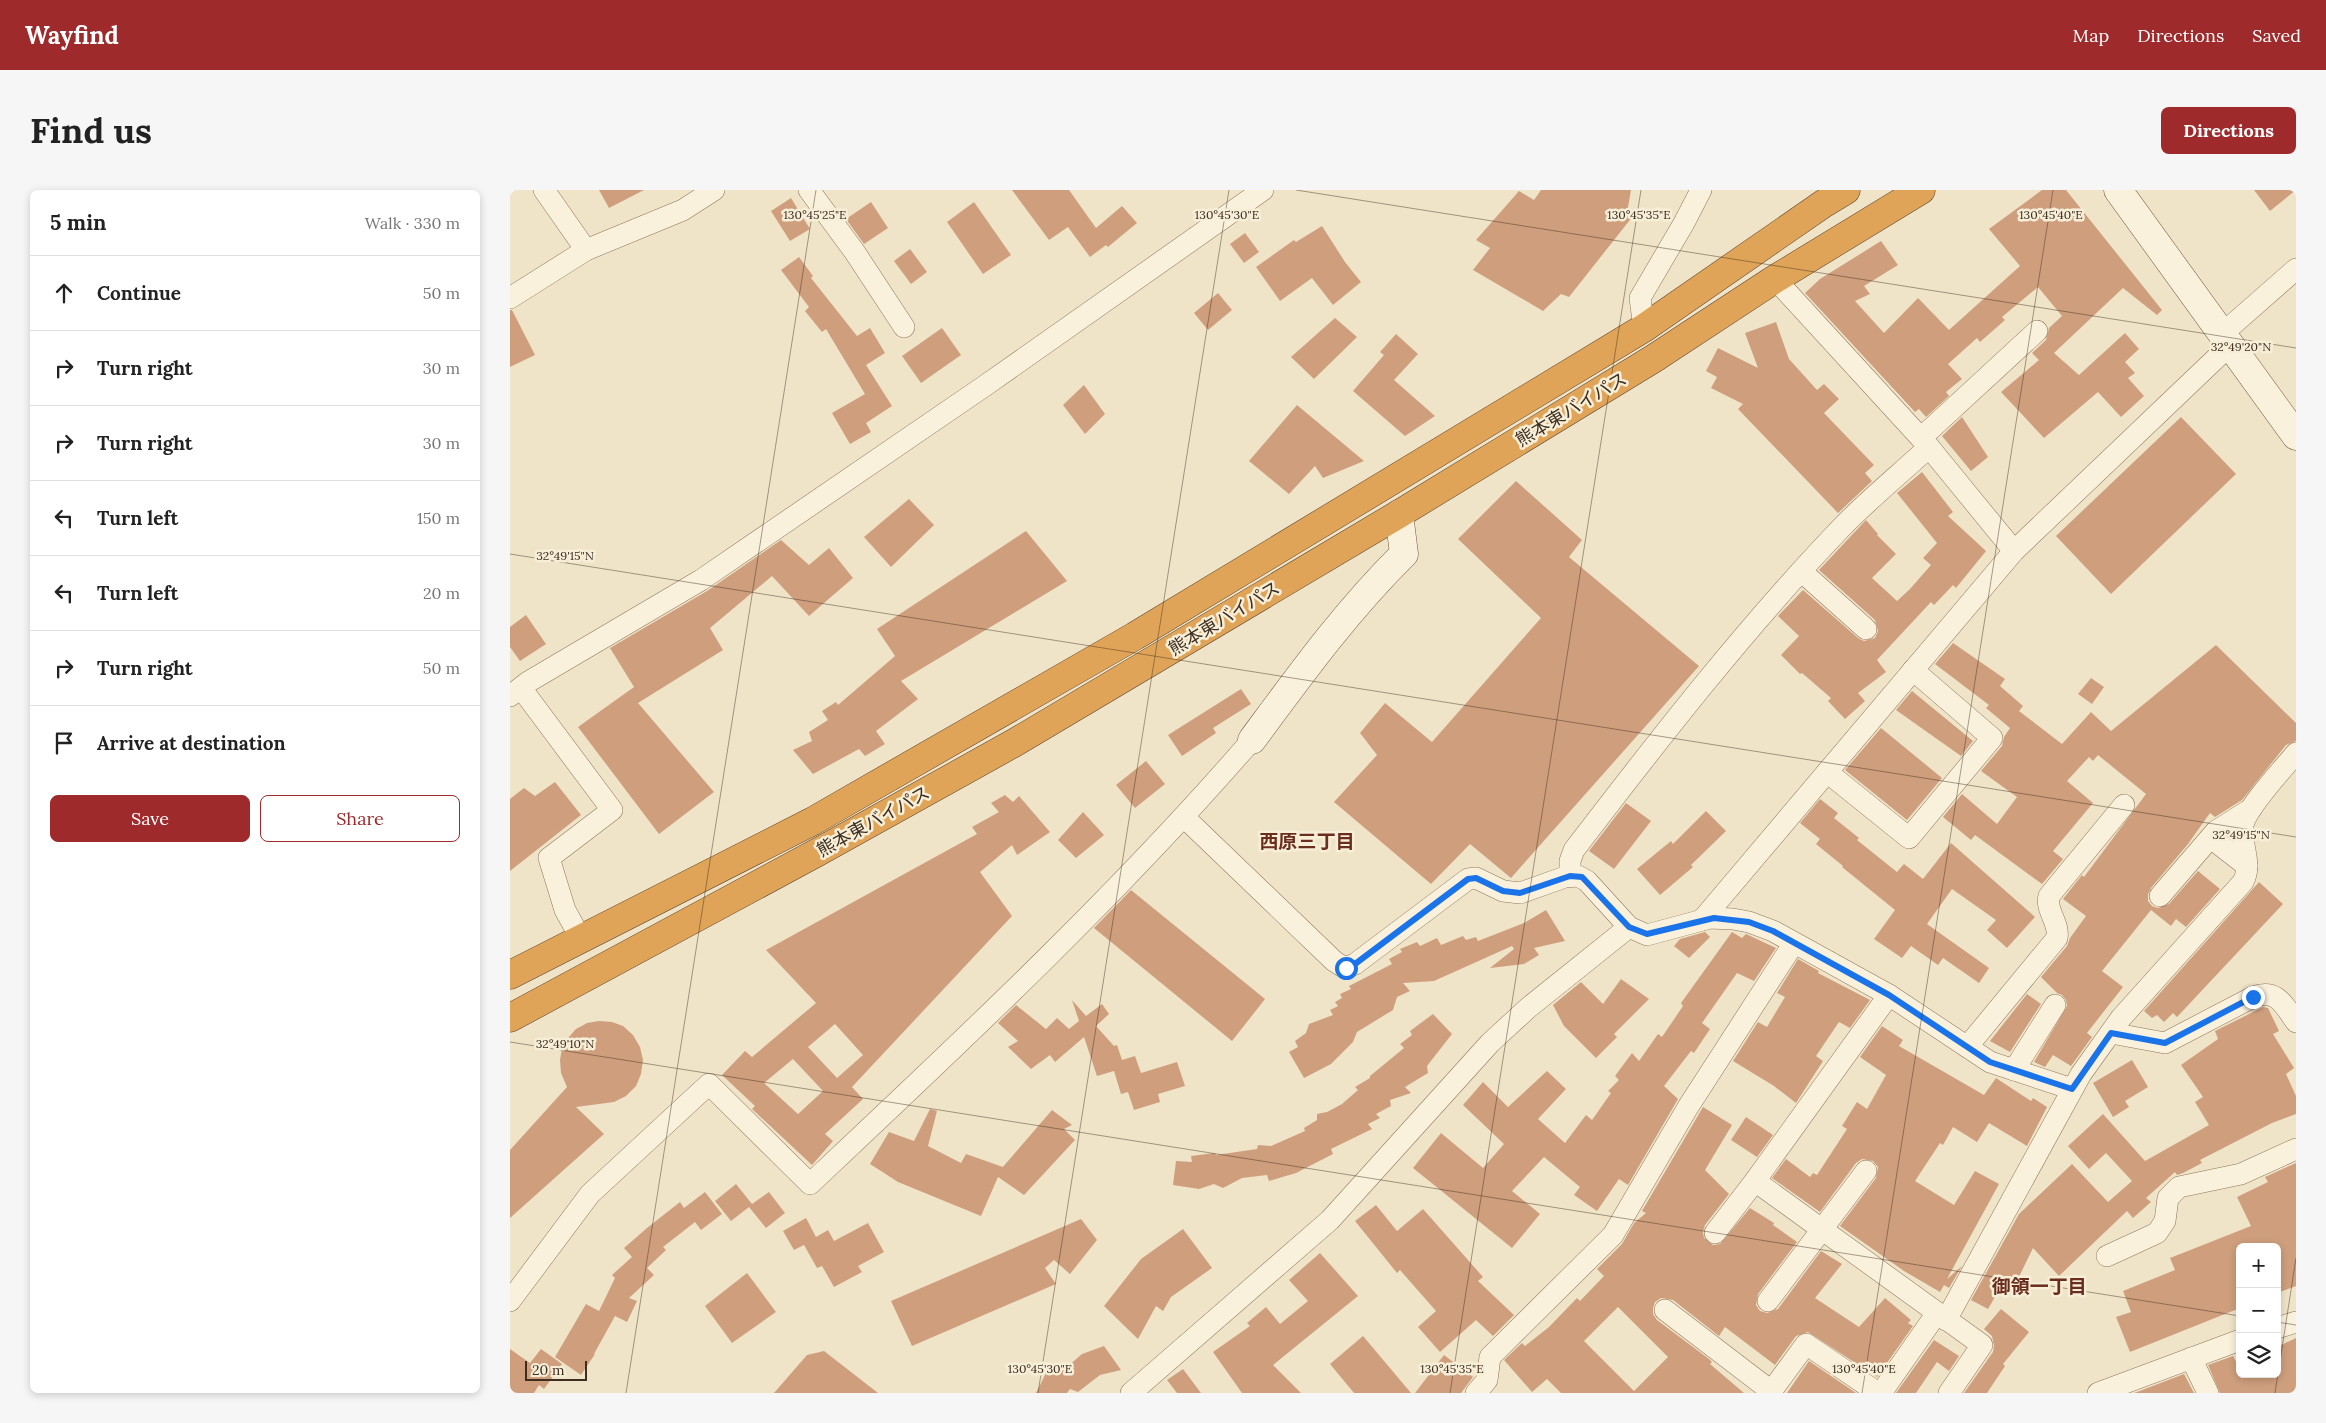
<!DOCTYPE html>
<meta charset="utf-8">
<style>
:root{--surface:#fff;--page:#f6f6f6;--text:#222;--muted:#767676;--line:#e0e0e0;--accent:#9e2a2b}
body{margin:0;font-family:Lora,"Noto Sans JP",serif;background:var(--page);color:var(--text)}
.controls{position:absolute;right:15px;bottom:15px;display:grid;overflow:hidden;border-radius:8px;box-shadow:0 2px 8px #0003}
.controls button{width:45px;height:45px;display:grid;place-items:center;padding:0;border:0;border-bottom:1px solid var(--line);background:var(--surface);color:var(--text);font:25px sans-serif}
.scale{position:absolute;left:15px;bottom:12px;width:62px;box-sizing:border-box;padding-left:5px;border:2px solid #3d2e20;border-top:0;font-size:14px;line-height:18px;white-space:nowrap;color:#3d2e20;-webkit-text-stroke:4px #f7eed8;paint-order:stroke}
.stop{position:absolute;width:15px;height:15px;margin:-11px;border:4px solid #1a73e8;border-radius:50%;background:#fff}
.stop.end{background:#1a73e8;border-color:#fff;box-shadow:0 1px 5px #0008}
.list{margin:0;padding:0;list-style:none}
h2{display:flex;justify-content:space-between;align-items:center;height:65px;margin:0;padding:0 20px;font-size:21px}
h2 small{font-size:16px;font-weight:400;color:var(--muted)}
.list li{display:grid;grid-template-columns:32px 1fr auto;gap:15px;align-items:center;box-sizing:border-box;height:75px;padding:0 20px;border-top:1px solid var(--line)}
.list b{display:block;font-size:19px;white-space:nowrap}
.list em{font-size:16px;font-style:normal;color:var(--muted)}
.actions{display:flex;gap:10px;padding:15px 20px}
.actions a{flex:1;padding:11px 0;border:1px solid var(--accent);border-radius:8px;text-align:center;font-size:18px;color:var(--accent)}
.actions .main{background:var(--accent);color:#fff}
.icon{flex:none;width:28px;height:28px;fill:none;stroke:currentColor;stroke-width:2;stroke-linecap:round;stroke-linejoin:round}
.map{position:relative;flex:none;width:1786px;height:1203px;overflow:hidden;border-radius:8px}
header{display:flex;align-items:center;gap:30px;box-sizing:border-box;height:70px;padding:0 25px;background:var(--accent);color:#fff}
header strong{font-size:24px}
nav{display:flex;gap:28px;margin-inline-start:auto;font-size:18px}
.intro{display:flex;align-items:center;justify-content:space-between;box-sizing:border-box;height:120px;padding:0 30px}
h1{margin:0;font-size:35px}
.button{padding:12px 22px;border-radius:8px;background:var(--accent);color:#fff;font-size:18px;font-weight:700}
main{display:flex;gap:30px;padding:0 30px}
aside{flex:1;background:var(--surface);border-radius:8px;box-shadow:0 2px 8px #0003}
.map>svg:first-child{display:block}
</style>
<header>
<strong>Wayfind</strong>
<nav><a>Map</a><a>Directions</a><a>Saved</a></nav>
</header>
<div class="intro"><h1>Find us</h1><a class="button">Directions</a></div>
<main>
<aside>
<h2>5 min<small>Walk · 330 m</small></h2>
<ul class="list">
<li><svg class="icon" aria-label="ahead" viewBox="0 0 24 24"><path d="M12 20V5M6 11l6-6 6 6"/></svg><div><b>Continue</b></div><em>50 m</em></li>
<li><svg class="icon" aria-label="right" viewBox="0 0 24 24"><path d="M7 20v-9h11M14 6l5 5-5 5"/></svg><div><b>Turn right</b></div><em>30 m</em></li>
<li><svg class="icon" aria-label="right" viewBox="0 0 24 24"><path d="M7 20v-9h11M14 6l5 5-5 5"/></svg><div><b>Turn right</b></div><em>30 m</em></li>
<li><svg class="icon" aria-label="left" viewBox="0 0 24 24"><path d="M17 20v-9H6M10 6l-5 5 5 5"/></svg><div><b>Turn left</b></div><em>150 m</em></li>
<li><svg class="icon" aria-label="left" viewBox="0 0 24 24"><path d="M17 20v-9H6M10 6l-5 5 5 5"/></svg><div><b>Turn left</b></div><em>20 m</em></li>
<li><svg class="icon" aria-label="right" viewBox="0 0 24 24"><path d="M7 20v-9h11M14 6l5 5-5 5"/></svg><div><b>Turn right</b></div><em>50 m</em></li>
<li><svg class="icon" aria-label="arrive" viewBox="0 0 24 24"><path d="M6 21V4h12l-3 4 3 4H6"/></svg><div><b>Arrive at destination</b></div></li>
</ul>
<div class="actions"><a class="main">Save</a><a>Share</a></div>
</aside>
<div class="map">
<svg width="1786" height="1203" viewBox="0 0 1786 1203">
<rect width="100%" height="100%" fill="#f0e4c8"/>
<g fill="#cf9f7d" fill-rule="evenodd">
<polygon points="89,0 134,0 99,18"/>
<polygon points="502,0 559,0 586,38 612,16 627,33 598,57 596,55 580,67 558,37 539,50"/>
<polygon points="1031,0 1121,0 1117,23 1123,26 1059,107 1051,104 1033,121 963,80 980,58 966,50 1009,1 1024,10"/>
<polygon points="1532,0 1556,0 1652,120 1647,125 1613,98 1544,163 1569,185 1615,143 1629,159 1615,172 1625,183 1618,188 1634,206 1611,227 1588,202 1534,248 1491,202 1529,170 1522,163 1536,150 1539,138 1552,126 1528,97 1492,127 1495,130 1470,152 1467,148 1438,174 1452,189 1436,202 1439,206 1416,227 1409,219 1405,222 1295,103 1310,89 1371,51 1388,75 1354,96 1360,104 1345,111 1374,143 1408,108 1439,140 1510,76 1479,39"/>
<polygon points="1744,0 1786,0 1760,21"/>
<polygon points="281,8 300,39 280,51 261,21"/>
<polygon points="361,12 378,38 354,54 336,29"/>
<polygon points="464,12 501,65 473,84 437,32"/>
<polygon points="812,36 835,72 851,92 823,115 802,88 770,111 746,77 784,50 786,52"/>
<polygon points="735,43 749,62 734,73 720,54"/>
<polygon points="400,59 417,82 401,94 384,71"/>
<polygon points="289,67 303,86 301,88 347,146 360,138 375,163 356,175 382,216 356,233 361,242 340,254 322,223 355,204 316,139 312,142 295,121 299,117 271,80"/>
<polygon points="708,103 722,120 698,140 684,123"/>
<polygon points="0,120 2,120 25,165 0,177"/>
<polygon points="825,128 847,147 804,189 781,167"/>
<polygon points="1266,132 1279,169 1307,200 1314,194 1329,209 1314,223 1364,275 1355,283 1362,291 1328,323 1228,219 1233,214 1201,198 1207,187 1196,181 1208,158 1248,178 1235,143"/>
<polygon points="432,138 451,165 411,193 392,166"/>
<polygon points="886,144 908,164 884,190 925,226 895,246 843,201 874,165 870,162"/>
<polygon points="574,195 595,224 575,244 553,215"/>
<polygon points="787,215 854,271 813,288 805,276 779,304 739,271"/>
<polygon points="1452,227 1478,267 1461,281 1432,246"/>
<polygon points="1671,227 1726,284 1601,404 1546,346"/>
<polygon points="1412,282 1443,322 1438,326 1476,361 1446,398 1443,395 1424,415 1421,412 1367,470 1376,482 1348,503 1355,511 1335,529 1318,511 1321,508 1292,483 1290,484 1271,465 1289,446 1268,426 1293,400 1348,448 1354,451 1365,448 1368,441 1365,430 1309,380 1356,330 1368,344 1367,345 1386,364 1362,388 1387,411 1400,399 1421,375 1413,368 1427,353 1387,303"/>
<polygon points="1006,291 1072,350 1059,367 1189,476 1001,688 960,654 921,694 824,612 867,565 850,543 875,513 922,552 1031,428 948,349"/>
<polygon points="399,309 424,335 381,377 354,347"/>
<polygon points="516,341 557,391 391,491 408,509 366,541 375,554 355,566 349,559 303,584 283,560 302,551 299,542 318,530 312,521 326,512 328,515 385,466 367,439"/>
<polygon points="271,350 299,375 319,358 343,388 299,426 262,386 200,438 213,460 128,513 204,602 149,644 68,537 124,497 100,458 197,401"/>
<polygon points="16,425 36,454 10,471 0,457 0,437"/>
<polygon points="1443,453 1495,489 1490,496 1513,516 1509,521 1552,554 1581,522 1601,541 1706,455 1786,533 1786,551 1776,555 1732,610 1705,627 1700,623 1678,654 1641,698 1638,704 1638,711 1642,716 1648,718 1659,714 1688,681 1710,699 1676,737 1666,729 1661,736 1641,720 1592,781 1613,797 1577,843 1582,847 1561,876 1543,865 1535,877 1524,872 1557,816 1556,810 1552,805 1547,803 1531,787 1557,756 1560,748 1576,726 1553,709 1572,685 1574,687 1636,604 1588,565 1583,571 1579,567 1557,591 1583,613 1543,661 1553,669 1532,694 1465,645 1461,650 1433,627 1452,604 1487,634 1507,607 1471,581 1492,556 1494,547 1500,538 1476,518 1479,515 1425,474"/>
<polygon points="1581,488 1594,497 1582,514 1568,504"/>
<polygon points="731,499 741,514 703,538 706,543 672,566 658,545"/>
<polygon points="1402,501 1463,551 1451,566 1386,520"/>
<polygon points="1371,538 1432,588 1397,630 1335,580"/>
<polygon points="636,571 655,594 625,618 606,595"/>
<polygon points="45,592 71,625 0,681 0,609 14,598 25,606"/>
<path d="M495 605 503 612 509 606 540 642 507 665 502 655 470 682 502 726 342 897 353 909 315 944 323 951 302 975 242 919 245 916 212 885 235 861 242 867 306 813 256 760 467 644 462 637 489 622 481 613ZM325 834 353 865 327 888 298 857ZM283 869 313 901 288 924 254 893Z"/>
<polygon points="1310,609 1328,623 1324,628 1349,648 1347,650 1387,682 1394,674 1413,689 1441,653 1525,727 1497,758 1477,740 1486,730 1442,699 1417,734 1479,778 1469,793 1433,768 1428,775 1401,756 1392,768 1364,749 1385,720 1332,677 1333,676 1306,654 1310,649 1290,633"/>
<polygon points="1116,613 1141,631 1104,679 1079,661"/>
<polygon points="1196,621 1216,641 1181,675 1183,677 1150,705 1127,679 1161,651 1163,654"/>
<polygon points="573,622 594,645 566,668 548,650"/>
<polygon points="1749,692 1773,714 1667,827 1663,823 1654,832 1647,825 1642,828 1634,821"/>
<polygon points="621,700 755,809 722,851 584,738"/>
<polygon points="1036,720 1055,751 1024,758 1029,765 1014,774 980,778 1004,759 1002,756 924,791 893,793 900,801 887,807 883,820 847,842 843,852 821,874 794,888 779,862 788,857 785,851 796,843 799,834 823,825 820,820 828,816 825,812 832,808 830,804 841,799 839,796 882,774 879,769 892,762 890,759 907,752 910,756 927,748 931,755 953,746 956,750 966,747 968,751 1014,733"/>
<polygon points="1195,742 1200,747 1179,768 1164,756 1170,749"/>
<polygon points="1222,742 1232,748 1236,744 1266,758 1244,791 1227,783 1192,833 1200,839 1184,863 1181,861 1154,896 1168,909 1118,995 1109,989 1087,1021 1064,1005 1070,997 1034,967 1002,1001 1030,1024 1002,1058 903,978 931,943 973,978 994,954 953,915 973,892 998,917 1037,881 1056,899 1028,929 1055,953 1076,925 1082,930 1101,903 1098,901 1109,890 1105,886 1122,863 1129,871 1148,844 1152,847 1173,816 1171,813"/>
<polygon points="1288,769 1309,781 1308,783 1360,810 1340,838 1329,832 1306,866 1313,871 1286,913 1264,896 1223,871 1248,832 1257,837 1275,807 1267,803"/>
<polygon points="1111,789 1139,809 1104,844 1107,847 1086,868 1054,836 1043,815 1071,792 1093,814"/>
<polygon points="1517,804 1531,814 1500,862 1480,851"/>
<polygon points="562,810 576,826 592,814 599,824 586,836 604,856 607,855 612,870 625,866 631,883 667,872 675,896 648,904 650,912 624,920 618,902 611,904 604,881 587,886 574,847 545,872 540,865 521,879 498,857 508,851 488,833 506,815 536,839 547,828 559,839 569,831"/>
<polygon points="1753,817 1758,818 1769,841 1763,844 1784,878 1776,884 1786,906 1786,924 1762,933 1690,970 1692,973 1673,983 1667,985 1665,982 1636,1008 1641,1012 1623,1028 1617,1021 1549,1086 1523,1058 1506,1093 1496,1088 1478,1119 1461,1110 1509,1024 1562,974 1598,1012 1622,991 1596,963 1579,979 1558,956 1593,924 1635,971 1699,935 1685,912 1693,907 1671,875 1708,849 1705,841"/>
<polygon points="923,824 942,844 917,876 918,883 895,897 901,903 880,910 881,916 866,924 870,928 858,934 862,939 821,959 823,964 786,983 759,991 757,985 732,988 713,998 704,994 689,999 663,995 666,971 682,972 681,966 705,963 706,965 747,959 748,955 761,956 795,941 794,938 807,930 807,924 817,922 832,914 848,900 845,897 860,888 860,886 894,858 890,854 902,845 900,841"/>
<polygon points="89,831 102,832 113,836 123,845 130,857 133,870 131,884 126,896 116,906 104,912 66,917 94,944 0,1028 0,960 57,897 51,883 50,870 52,858 58,848 66,839 77,833"/>
<polygon points="1372,836 1393,850 1389,856 1474,905 1486,888 1521,911 1523,908 1537,917 1517,956 1479,933 1467,952 1443,937 1433,955 1430,953 1405,991 1444,1015 1465,981 1489,994 1437,1089 1452,1076 1439,1098 1434,1095 1430,1102 1394,1081 1330,1036 1366,988 1368,977 1363,971 1352,969 1346,973 1310,1022 1262,988 1276,969 1300,987 1303,983 1307,985 1337,939 1332,936 1347,912 1357,919 1376,885 1350,867"/>
<polygon points="1622,870 1638,897 1615,911 1619,917 1603,927 1583,893"/>
<path d="M1193 917 1222 935 1195 980 1219 1004 1195 1035 1193 1042 1194 1048 1203 1055 1210 1054 1240 1018 1264 1033 1263 1035 1287 1052 1248 1104 1246 1115 1250 1121 1257 1123 1268 1119 1311 1061 1332 1074 1305 1108 1349 1137 1375 1108 1401 1130 1398 1133 1403 1136 1367 1187 1298 1142 1286 1146 1265 1175 1215 1137 1209 1146 1163 1110 1151 1108 1145 1112 1143 1118V1124L1147 1130 1199 1169 1202 1172 1200 1174 1234 1203H1051L1037 1189 1022 1202 994 1170 1012 1153 1015 1156 1039 1137 1067 1108 1070 1111 1094 1086 1087 1079 1112 1054 1124 1033 1136 1023 1132 1021ZM1108 1117 1158 1167 1124 1201 1074 1151Z"/>
<polygon points="420,919 427,921 418,956 451,973 456,964 493,977 492,978 542,920 562,935 554,939 565,950 514,1005 488,987 471,1026 388,992 360,974 379,942 404,951"/>
<polygon points="1236,927 1263,945 1247,967 1221,950"/>
<polygon points="1786,973 1786,1096 1767,1103 1767,1057 1730,1057 1730,1118 1620,1162 1606,1127 1621,1122 1613,1101 1665,1080 1660,1068 1741,1036 1727,1007 1758,992 1755,987"/>
<polygon points="226,994 242,1014 259,1002 275,1023 256,1038 239,1017 221,1031 205,1011"/>
<polygon points="195,1002 212,1024 191,1040 185,1032 153,1057 156,1060 137,1078 144,1085 119,1108 127,1111 117,1132 105,1126 84,1164 85,1164 71,1185 45,1167 76,1114 89,1121 105,1088 102,1085 122,1067 114,1058 137,1038 170,1012 174,1018"/>
<polygon points="866,1015 887,1041 913,1019 973,1087 968,1091 1004,1125 983,1146 966,1130 930,1162 908,1137 926,1121 890,1080 887,1083 845,1031"/>
<polygon points="296,1028 306,1047 318,1040 324,1051 358,1033 374,1062 348,1076 352,1082 324,1097 312,1076 307,1078 294,1055 284,1060 273,1041"/>
<polygon points="571,1029 587,1050 560,1084 544,1070 535,1078 546,1094 402,1156 381,1111"/>
<polygon points="673,1039 702,1078 661,1107 653,1121 646,1116 628,1149 594,1116 631,1069"/>
<polygon points="810,1063 848,1106 763,1175 791,1203 732,1203 703,1162 740,1136 737,1133 756,1117 770,1134 798,1111 779,1090"/>
<polygon points="237,1083 266,1122 222,1153 195,1116"/>
<polygon points="1491,1119 1519,1142 1493,1174 1495,1176 1477,1203 1454,1203 1483,1162 1484,1156 1482,1146 1474,1139"/>
<polygon points="853,1146 901,1203 844,1203 820,1174"/>
<polygon points="1786,1148 1786,1203 1710,1203 1698,1175 1723,1166 1730,1179 1730,1184 1767,1184 1767,1157"/>
<polygon points="1424,1150 1449,1166 1439,1181 1427,1172 1406,1203 1386,1203"/>
<polygon points="594,1156 611,1180 590,1185 568,1202 560,1199 557,1203 526,1203 536,1183 551,1182 572,1164"/>
<polygon points="0,1159 20,1173 31,1159 52,1174 34,1199 29,1195 24,1203 0,1203"/>
<polygon points="314,1161 368,1203 264,1203 297,1165"/>
<polygon points="934,1165 963,1187 951,1203 905,1203"/>
<polygon points="1299,1171 1346,1203 1277,1203"/>
<polygon points="673,1179 691,1203 667,1203 657,1190"/>
<polygon points="1674,1184 1684,1203 1624,1203 1627,1202"/>
</g>
<g fill="none" stroke-linecap="round" stroke-linejoin="round">
<g stroke="#8d765c" stroke-width="22">
<g id="street">
<polyline points="34,0 76,60"/>
<polyline points="299,0 344,61 394,137"/>
<polyline points="0,108 76,60 173,20 204,0"/>
<polyline points="1134,138 1130,108 1174,33 1191,0"/>
<polyline points="1712,144 1786,79"/>
<polyline points="1412,247 1527,141"/>
<polyline points="1419,257 1504,361"/>
<polyline points="1291,381 1356,439"/>
<polyline points="11,498 102,620 39,668 55,720 71,749"/>
<polyline points="0,506 18,492 191,390 476,195 753,0"/>
<polyline points="1317,582 1399,648 1482,548 1403,480"/>
<polyline points="675,628 824,771 835,778 845,774 958,689 966,688 993,701 1010,703 1055,687 1068,686 1077,691 1119,737 1137,745 1200,728 1223,729 1239,732 1263,741 1379,805 1480,872 1562,899"/>
<polyline points="1701,648 1737,676"/>
<path d="M1060 686V671L1064 660C1149 549 1236 437 1332 337 1359 309 1390 284 1419 257L1265 89"/>
<polyline points="1650,706 1706,641 1741,619"/>
<polyline points="1192,730 1504,361 1720,155"/>
<polyline points="1379,805 1245,991 1472,1155 1439,1203"/>
<path d="M1601 843 1655 853 1743 807C1767 798 1774 815 1786 832"/>
<path d="M1457 857 1547 748C1550 733 1535 720 1539 706L1614 615"/>
<polyline points="1504,880 1545,815"/>
<polyline points="1205,1043 1245,991"/>
<polyline points="1597,1066 1647,1043 1655,1031 1658,1008 1669,997 1731,984 1786,959"/>
<path d="M0 1111 80 1004 199 894 300 994C452 851 605 708 742 550"/>
<polyline points="1258,1111 1356,981"/>
<polyline points="1155,1120 1261,1201"/>
<path d="M1436 1130 1571 884 1611 828 1733 692C1743 674 1730 654 1733 635 1737 617 1773 579 1786 563"/>
<polyline points="1767,1138 1786,1132"/>
<polyline points="1681,1168 1698,1203"/>
<polyline points="621,1203 820,1030 980,853 1018,818 1119,737"/>
<polyline points="966,1203 977,1190 980,1167 1103,1045 1178,917 1284,753"/>
<polyline points="1260,1203 1296,1154 1368,1203"/>
<polyline points="1371,1203 1427,1123"/>
<polyline points="1588,1203 1730,1150"/>
</g>
</g>
<g stroke="#6f573f" stroke-width="29">
<g id="secondary">
<polyline points="1608,0 1786,246"/>
<path d="M742 550C790 485 837 420 894 364L889 324"/>
</g>
</g>
<g stroke="#5b4430" stroke-width="29">
<g id="highway">
<polyline points="0,785 303,631 625,446 1134,138 1313,14 1336,0"/>
<polyline points="0,828 308,662 504,553 889,324 1143,169 1265,89 1411,0"/>
</g>
</g>
<use href="#street" stroke="#faf1dc" stroke-width="21"/>
<use href="#secondary" stroke="#faf1dc" stroke-width="28"/>
<use href="#highway" stroke="#e0a458" stroke-width="28"/>
</g>
<g fill="none" stroke-linecap="round" stroke-linejoin="round">
<polyline stroke="#1a73e8" stroke-width="6" points="836,778 845,774 958,689 966,688 993,701 1010,703 1060,686 1072,687 1119,737 1137,744 1204,728 1239,732 1263,741 1379,805 1480,872 1562,899 1601,843 1655,853 1743,807"/>
</g>
<path fill="none" stroke="#3d2e20" stroke-width="1" stroke-opacity="0.45" d="M786 0 1786 158M0 364 1786 647M0 852 1730 1126M1767 1132 1786 1135M116 1203 306 0M528 1203 719 0M940 1203 1131 0M1352 1203 1543 0M1765 1203 1786 1068"/>
<g text-anchor="middle" dominant-baseline="central" stroke-width="5" stroke-linejoin="round" paint-order="stroke">
<g font-size="18" fill="#3d2e20" stroke="#f7eed8">
<text transform="translate(1061 219) rotate(-31)">熊本東バイパス</text>
<text transform="translate(714 428) rotate(-31)">熊本東バイパス</text>
<text transform="translate(363 631) rotate(-29)">熊本東バイパス</text>
</g>
<g font-size="19" font-weight="bold" fill="#6b2e1e" stroke="#f7eed8">
<text x="797" y="651">西原三丁目</text>
<text x="1529" y="1096">御領一丁目</text>
</g>
</g>
<g font-size="12" text-anchor="middle" fill="#3d2e20" stroke="#f7eed8" stroke-width="5" stroke-linejoin="round" paint-order="stroke">
<text x="305" y="29">130°45'25"E</text>
<text x="717" y="29">130°45'30"E</text>
<text x="1129" y="29">130°45'35"E</text>
<text x="1541" y="29">130°45'40"E</text>
<text x="1731" y="161">32°49'20"N</text>
<text x="55" y="370">32°49'15"N</text>
<text x="1731" y="649">32°49'15"N</text>
<text x="55" y="858">32°49'10"N</text>
<text x="530" y="1183">130°45'30"E</text>
<text x="942" y="1183">130°45'35"E</text>
<text x="1354" y="1183">130°45'40"E</text>
</g>
</svg>
<div class="controls">
<button>+</button>
<button>−</button>
<button><svg class="icon" aria-label="layers" viewBox="0 0 24 24"><path d="M12 4l9 5-9 5-9-5zM3 14l9 5 9-5"/></svg></button>
</div>
<div class="scale">20 m</div>
<div class="stop" style="left:836px;top:778px"></div>
<div class="stop end" style="left:1743px;top:807px"></div>
</div>
</main>
